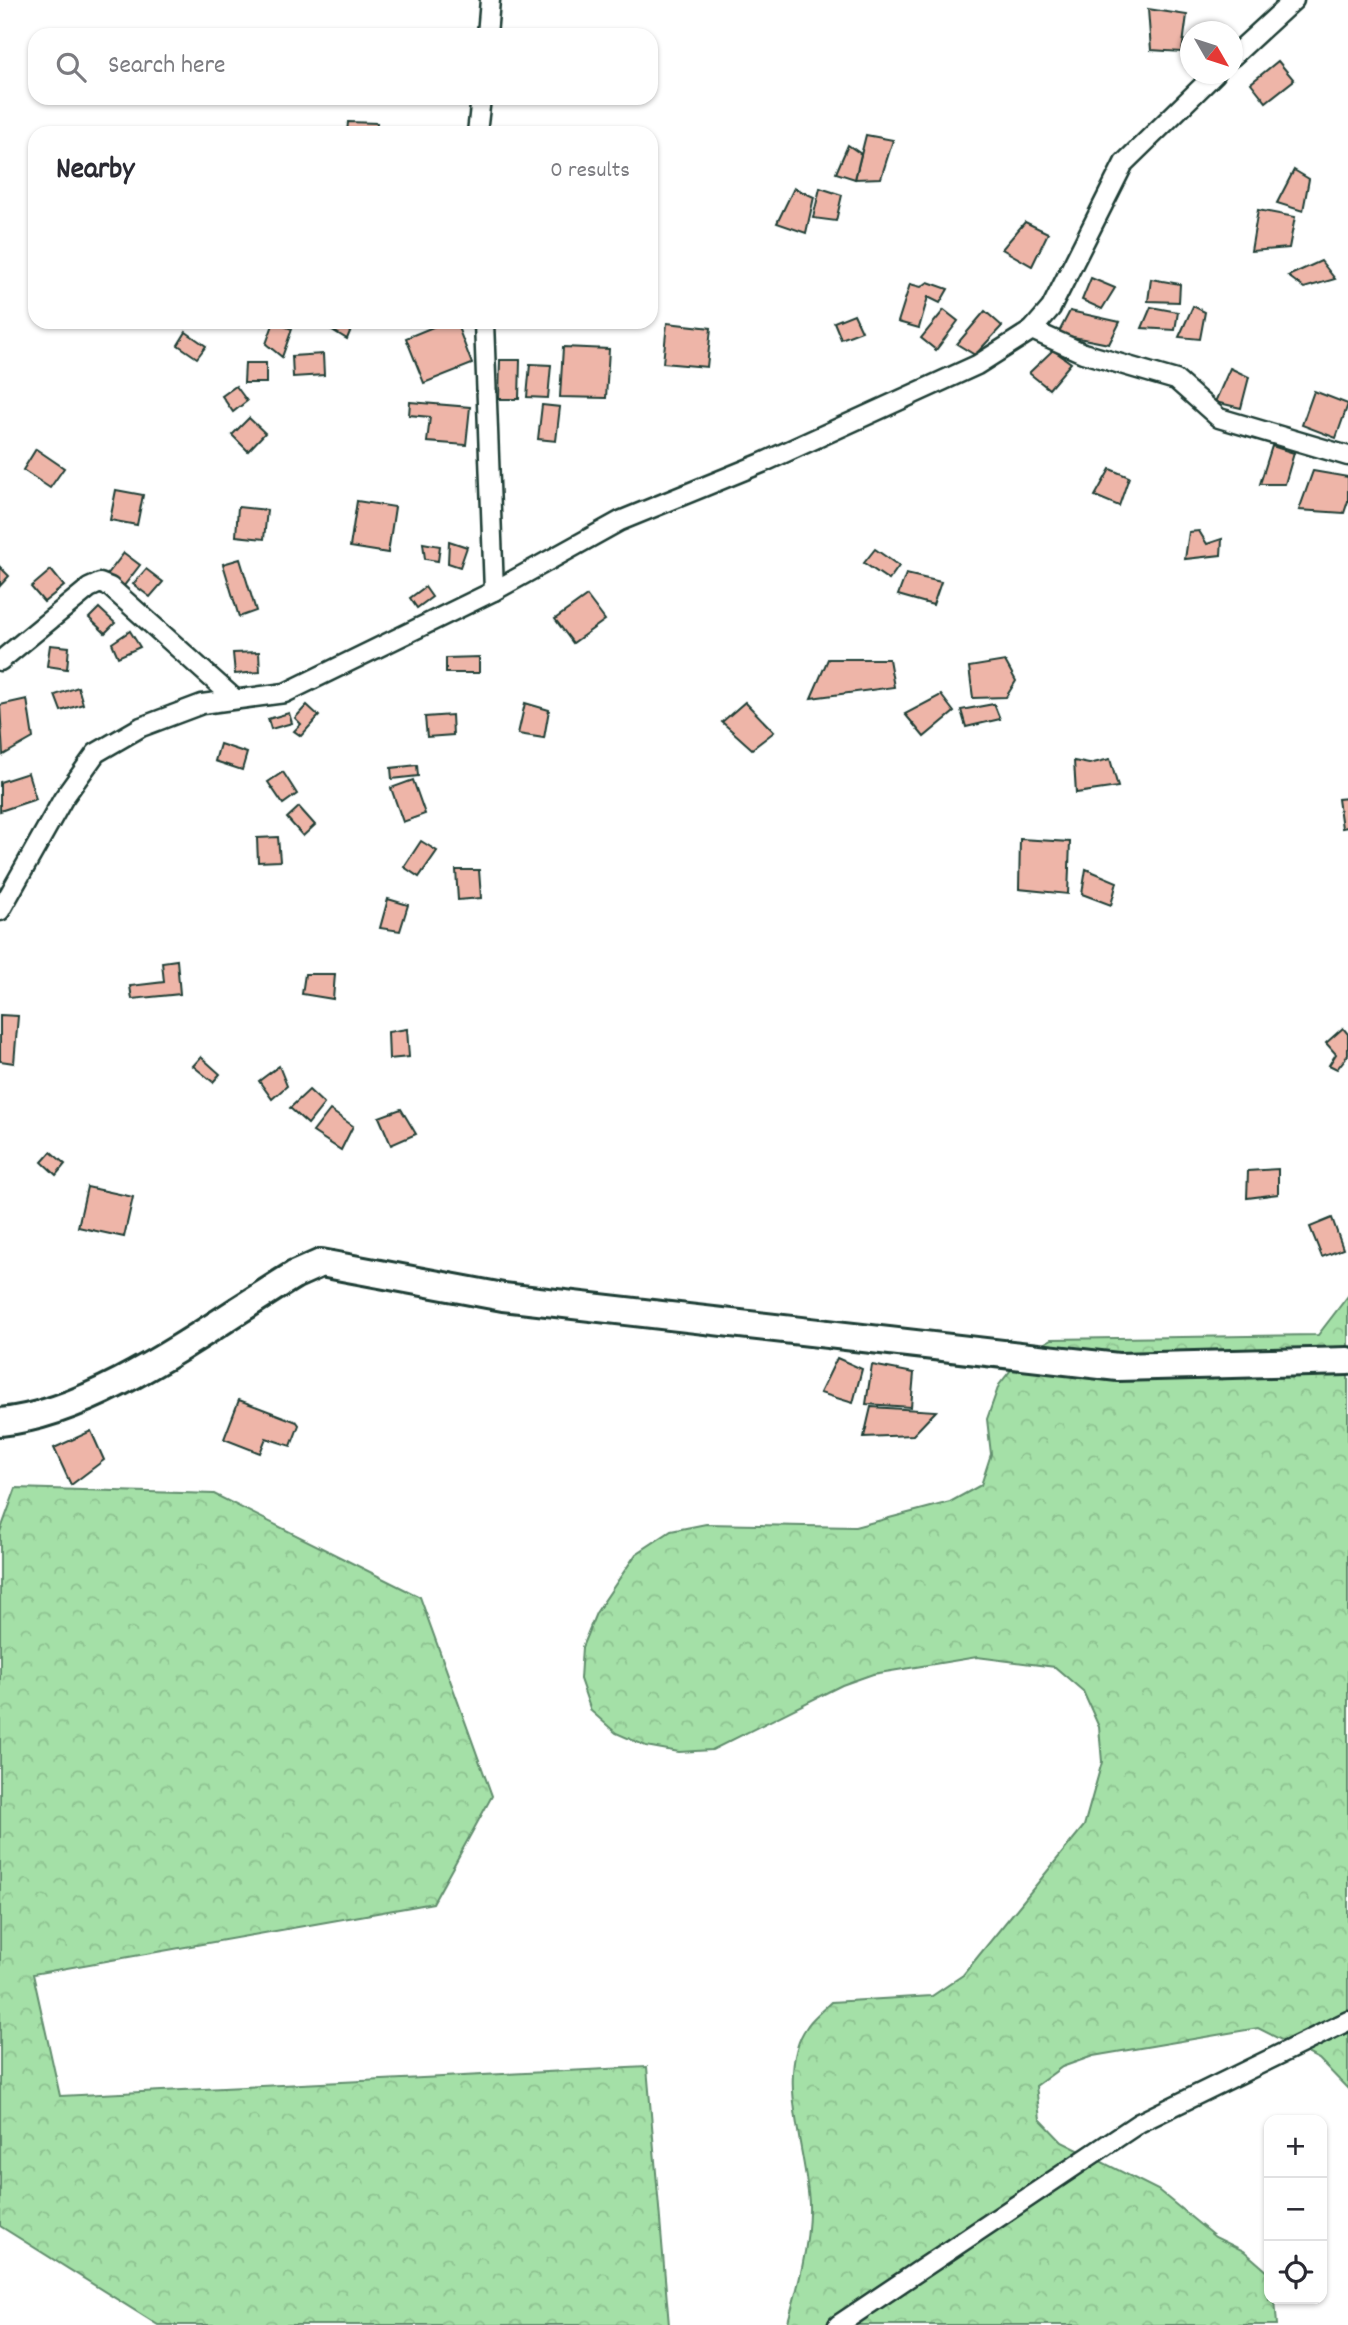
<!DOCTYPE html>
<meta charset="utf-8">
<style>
:root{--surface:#fff;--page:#f7f7f7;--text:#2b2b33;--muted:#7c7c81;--line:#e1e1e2}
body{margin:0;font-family:Dekko,sans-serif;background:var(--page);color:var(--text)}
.controls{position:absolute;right:21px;bottom:21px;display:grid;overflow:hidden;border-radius:14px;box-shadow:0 2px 5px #0004}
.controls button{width:63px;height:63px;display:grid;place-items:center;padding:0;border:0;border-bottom:2px solid var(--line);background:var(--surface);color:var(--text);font:35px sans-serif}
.compass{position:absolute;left:1180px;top:21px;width:63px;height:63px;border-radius:50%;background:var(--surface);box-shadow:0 2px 5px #0004;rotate:129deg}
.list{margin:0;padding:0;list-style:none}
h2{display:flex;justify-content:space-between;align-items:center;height:91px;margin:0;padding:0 28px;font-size:30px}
h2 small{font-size:23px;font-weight:400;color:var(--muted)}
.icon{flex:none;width:38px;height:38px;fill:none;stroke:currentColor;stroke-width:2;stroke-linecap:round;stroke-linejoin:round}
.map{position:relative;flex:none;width:1348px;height:2325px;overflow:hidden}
.search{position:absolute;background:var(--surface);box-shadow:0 2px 5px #0004;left:28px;top:28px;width:630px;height:77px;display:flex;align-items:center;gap:18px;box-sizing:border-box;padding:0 24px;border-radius:21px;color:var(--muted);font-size:26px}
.panel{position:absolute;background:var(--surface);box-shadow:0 2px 5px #0004;left:28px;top:126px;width:630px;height:203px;border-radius:21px}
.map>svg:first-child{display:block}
</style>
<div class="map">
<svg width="1348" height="2325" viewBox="0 0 1348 2325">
<defs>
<pattern id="forest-crowns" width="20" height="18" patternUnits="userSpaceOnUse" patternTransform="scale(1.75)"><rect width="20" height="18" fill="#a4e0a7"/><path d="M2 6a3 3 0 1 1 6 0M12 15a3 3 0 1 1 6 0" fill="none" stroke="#8dc190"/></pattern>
</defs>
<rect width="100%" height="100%" fill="#fff"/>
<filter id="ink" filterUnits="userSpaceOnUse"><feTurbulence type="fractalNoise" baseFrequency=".0143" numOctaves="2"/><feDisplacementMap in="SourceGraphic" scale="14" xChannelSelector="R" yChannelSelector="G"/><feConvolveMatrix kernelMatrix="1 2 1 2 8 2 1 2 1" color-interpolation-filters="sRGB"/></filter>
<g filter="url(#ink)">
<g fill="url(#forest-crowns)" stroke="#628e6e" stroke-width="2">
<path d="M1348 1296V2089L1319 2059 1258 2028 1093 2056 1062 2067 1036 2086 1040 2119 1062 2142 1158 2190 1215 2237 1244 2251 1269 2273V2299H1275L1277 2325H787C798 2287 810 2244 809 2204 807 2152 774 2071 808 2025 814 2017 823 2010 831 2002L932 1996 963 1975 1084 1826 1102 1762 1099 1727 1083 1691 1055 1667 977 1657 873 1674 842 1685 712 1750 679 1752 646 1746 616 1733 591 1711 580 1679 582 1647 596 1613 636 1554 671 1531 706 1524 855 1527 950 1502 981 1485 991 1454 987 1419 999 1385 1022 1356 1052 1339 1318 1335Z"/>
<polygon points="16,1488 214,1494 420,1597 492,1796 433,1903 33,1974 60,2096 647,2067 669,2325 158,2325 0,2226 0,1532"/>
</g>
<g fill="#eeb5a8" stroke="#1f3d34" stroke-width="2">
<polygon points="1148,9 1187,15 1182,52 1151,50"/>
<polygon points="1278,61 1294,80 1266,102 1251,83"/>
<polygon points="348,122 377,123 376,133 347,133"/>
<polygon points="866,135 893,140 881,178 855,179"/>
<polygon points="848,145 861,154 855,179 836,173"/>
<polygon points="1294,170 1309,179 1303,211 1277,203"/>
<polygon points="794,188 814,197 806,233 777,223"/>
<polygon points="820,188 842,195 836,221 813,218"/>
<polygon points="1258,210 1295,217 1289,248 1251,251"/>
<polygon points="1025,222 1048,233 1032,266 1002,249"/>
<polygon points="1321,261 1335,279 1304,288 1288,276"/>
<polygon points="1091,278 1115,288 1102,309 1082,300"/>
<polygon points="1151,279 1180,284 1179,302 1148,301"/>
<polygon points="928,282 948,289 940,303 928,297 919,328 898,322 910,284 921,287"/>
<polygon points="1193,306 1205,312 1200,339 1179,337"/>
<polygon points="1151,307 1178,312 1175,330 1142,328"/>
<polygon points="944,310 958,321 936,350 921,338"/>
<polygon points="985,311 1002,326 975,355 957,344"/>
<polygon points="1070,311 1120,322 1109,344 1058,334"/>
<polygon points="854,314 862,331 841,339 834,322"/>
<polygon points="274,322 292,329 282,357 266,344"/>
<polygon points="319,322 354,322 347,339"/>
<polygon points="445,322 456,322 472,364 424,383 406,338"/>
<polygon points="667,323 711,328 707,367 663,363"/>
<polygon points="186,332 206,346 197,358 178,345"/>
<polygon points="563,347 609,349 606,398 560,397"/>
<polygon points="1053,350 1071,363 1049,389 1029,373"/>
<polygon points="323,354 324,375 293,377 292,356"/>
<polygon points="500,360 520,360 519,399 499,399"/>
<polygon points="245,363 266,363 266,383 244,383"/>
<polygon points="530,364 551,365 548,398 527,397"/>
<polygon points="1230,368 1249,377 1241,408 1215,402"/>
<polygon points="236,386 247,401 233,412 222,396"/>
<polygon points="1314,391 1348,404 1336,438 1302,425"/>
<polygon points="410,402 470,407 466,445 427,442 430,417 409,415"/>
<polygon points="542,405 560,407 556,441 538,439"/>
<polygon points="249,418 265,433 248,451 232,435"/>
<polygon points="1272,446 1294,453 1285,484 1260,484"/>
<polygon points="36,449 64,468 50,488 23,470"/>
<polygon points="1110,469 1129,477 1119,506 1095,496"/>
<polygon points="1313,471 1348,477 1348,501 1344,513 1299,510"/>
<polygon points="116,490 143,495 137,525 110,520"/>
<polygon points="357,501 395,507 388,553 350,547"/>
<polygon points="238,507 267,510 264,539 236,536"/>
<polygon points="1199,531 1207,544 1222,539 1221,555 1185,559 1189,532"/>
<polygon points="449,541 467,547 460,567 448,563"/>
<polygon points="423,543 440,546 438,561 425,559"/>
<polygon points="875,549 899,566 889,580 864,563"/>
<polygon points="124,553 140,565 123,587 107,575"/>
<polygon points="240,559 256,611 239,617 223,564"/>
<polygon points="0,567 9,576 0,586"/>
<polygon points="146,569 163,582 150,597 133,584"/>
<polygon points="51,570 64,586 44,602 31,587"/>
<polygon points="906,574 941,582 933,605 898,595"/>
<polygon points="425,587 432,597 417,608 410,598"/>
<polygon points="587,596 605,620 573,643 555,619"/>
<polygon points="99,608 115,623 105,633 89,618"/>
<polygon points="130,631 140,647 118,657 112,643"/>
<polygon points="50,645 69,647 67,669 47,666"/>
<polygon points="259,652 260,672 235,674 233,653"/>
<polygon points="479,657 479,673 446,673 446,658"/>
<polygon points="828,659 889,659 894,687 811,698"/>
<polygon points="1005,661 1016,681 1006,697 973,698 969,667"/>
<polygon points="78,687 83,704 61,711 55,695"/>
<polygon points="941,695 954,712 924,737 905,714"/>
<polygon points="27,699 33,738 3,755 0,705"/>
<polygon points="745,702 774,732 752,749 722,722"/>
<polygon points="525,703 549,710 544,738 518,734"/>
<polygon points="994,704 1000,719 966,727 961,710"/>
<polygon points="307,705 319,716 301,736 294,731 301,724 295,718"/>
<polygon points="289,713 292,723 271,729 268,719"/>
<polygon points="452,715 453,735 427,737 425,717"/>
<polygon points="220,744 247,753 242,770 215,761"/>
<polygon points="1110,759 1118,787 1076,793 1074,761 1089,764"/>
<polygon points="417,765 418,776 392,779 391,768"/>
<polygon points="283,772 297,794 283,804 268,782"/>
<polygon points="28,773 36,799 0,811 0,782"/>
<polygon points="413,780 425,814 403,822 391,788"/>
<polygon points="1348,798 1348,827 1342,828 1338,799"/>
<polygon points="299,807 315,825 303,836 287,818"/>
<polygon points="278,837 280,861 258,862 257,838"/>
<polygon points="1020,839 1070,842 1068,894 1019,889"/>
<polygon points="421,841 437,851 419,877 404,867"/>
<polygon points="1086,869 1117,882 1111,905 1082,894"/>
<polygon points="456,870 479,870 481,898 458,900"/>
<polygon points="388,899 408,905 400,931 380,928"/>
<polygon points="177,960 180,994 132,999 130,986 164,982 162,962"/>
<polygon points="305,974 335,974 333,999 302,994"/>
<polygon points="0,1015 18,1016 14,1063 0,1061"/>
<polygon points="1343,1028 1348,1034 1348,1055 1337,1069 1329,1065 1336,1054 1326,1043"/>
<polygon points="407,1029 409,1057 389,1059 388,1032"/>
<polygon points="201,1057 220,1074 213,1082 193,1066"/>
<polygon points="279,1066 287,1086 272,1099 259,1081"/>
<polygon points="309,1090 324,1104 308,1124 290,1108"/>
<polygon points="401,1109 416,1134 391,1145 379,1117"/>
<polygon points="330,1110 353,1126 341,1150 313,1132"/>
<polygon points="51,1152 65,1164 56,1175 42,1162"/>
<polygon points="1278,1169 1278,1194 1247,1198 1248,1171"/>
<polygon points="87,1187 133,1197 124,1237 78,1227"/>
<polygon points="1332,1218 1343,1249 1322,1257 1310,1227"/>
<polygon points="837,1358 862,1369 853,1403 820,1393"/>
<polygon points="872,1365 914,1373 911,1407 866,1404"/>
<polygon points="239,1400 297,1422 299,1425 291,1446 266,1438 260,1453 224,1439"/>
<polygon points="871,1407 936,1411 913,1435 864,1437"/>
<polygon points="91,1431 104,1460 71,1485 54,1448"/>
</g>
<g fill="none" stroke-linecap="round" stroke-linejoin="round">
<g stroke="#1f3d34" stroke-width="23">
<g id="street">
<polyline points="487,35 490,0"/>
<polyline points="1232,57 1294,0"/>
<polyline points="477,133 481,98"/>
<polyline points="484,322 494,591"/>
<polyline points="1032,330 1083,353 1176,380 1219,418 1348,456"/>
<polyline points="0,661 89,588 100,583 110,587 235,699"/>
<polyline points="0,911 63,799 96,753 141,727 202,704 285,693 494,591 620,521 762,463 977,365 1032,330 1051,308 1124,163 1215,74"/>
<polyline points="838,2325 1139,2123 1348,2021"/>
</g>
</g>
<g stroke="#1f3d34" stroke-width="32">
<path id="secondary" d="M0 1422C98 1413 210 1326 294 1275L321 1263 503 1297 1118 1367 1348 1361"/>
</g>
<use href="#street" stroke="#fff" stroke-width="18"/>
<use href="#secondary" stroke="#fff" stroke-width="26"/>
</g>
</g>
</svg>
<div class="controls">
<button>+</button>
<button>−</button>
<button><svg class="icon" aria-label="locate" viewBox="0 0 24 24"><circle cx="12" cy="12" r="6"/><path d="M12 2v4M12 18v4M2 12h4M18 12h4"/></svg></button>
</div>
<svg class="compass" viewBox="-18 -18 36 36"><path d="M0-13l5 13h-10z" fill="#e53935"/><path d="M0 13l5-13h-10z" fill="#7c7c81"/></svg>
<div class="search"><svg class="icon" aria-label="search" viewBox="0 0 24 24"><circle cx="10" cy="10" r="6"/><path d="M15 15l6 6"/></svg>Search here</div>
<section class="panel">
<h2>Nearby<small>0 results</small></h2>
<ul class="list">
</ul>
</section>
</div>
